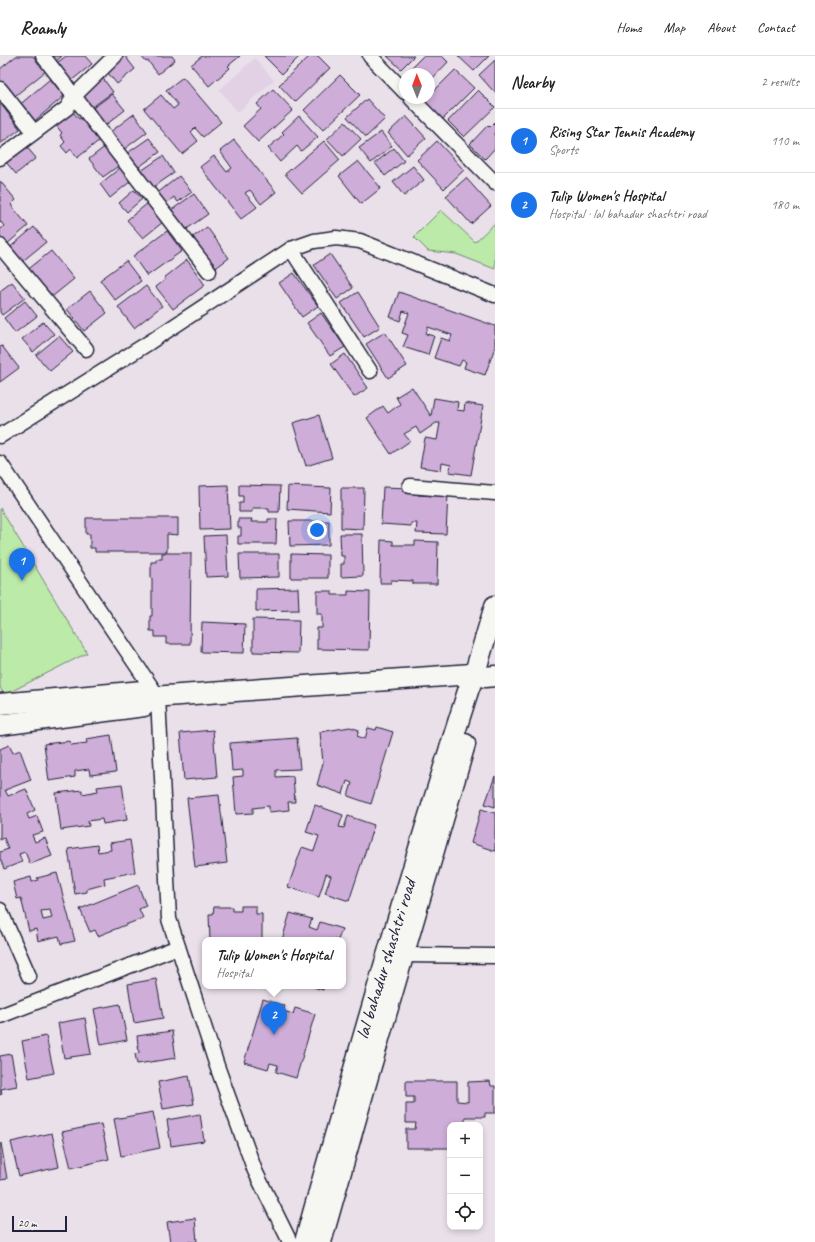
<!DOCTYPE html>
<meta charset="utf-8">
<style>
:root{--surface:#fff;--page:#f2f2f2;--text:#222;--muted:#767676;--line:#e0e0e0;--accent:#1a73e8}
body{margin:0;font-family:Caveat,sans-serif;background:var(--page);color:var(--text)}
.controls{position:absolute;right:12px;bottom:12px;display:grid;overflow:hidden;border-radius:8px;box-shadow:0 2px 6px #0003}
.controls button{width:36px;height:36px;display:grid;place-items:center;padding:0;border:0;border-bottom:1px solid var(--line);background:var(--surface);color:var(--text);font:20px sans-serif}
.compass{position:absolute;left:399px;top:12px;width:36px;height:36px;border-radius:50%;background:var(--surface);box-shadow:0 2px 6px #0003;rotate:359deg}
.scale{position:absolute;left:12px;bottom:10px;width:55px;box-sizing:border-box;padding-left:4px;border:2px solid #22223b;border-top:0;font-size:11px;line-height:14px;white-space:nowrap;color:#22223b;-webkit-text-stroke:3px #f6f6f2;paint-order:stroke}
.you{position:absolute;left:317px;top:474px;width:14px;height:14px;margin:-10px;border:3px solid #fff;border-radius:50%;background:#1a73e8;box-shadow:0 0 0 6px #1a73e833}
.badge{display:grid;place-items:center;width:26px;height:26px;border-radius:50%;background:var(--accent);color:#fff;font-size:13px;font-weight:700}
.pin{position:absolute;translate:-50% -33px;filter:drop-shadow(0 1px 2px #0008)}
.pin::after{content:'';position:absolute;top:21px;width:14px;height:12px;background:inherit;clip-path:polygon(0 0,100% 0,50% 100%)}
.popup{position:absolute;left:202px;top:881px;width:144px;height:52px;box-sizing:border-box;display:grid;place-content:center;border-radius:8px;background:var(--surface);filter:drop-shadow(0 1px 3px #0005);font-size:13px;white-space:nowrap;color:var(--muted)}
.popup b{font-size:15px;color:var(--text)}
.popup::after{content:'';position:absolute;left:50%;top:100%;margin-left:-8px;border:8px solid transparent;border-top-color:var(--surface)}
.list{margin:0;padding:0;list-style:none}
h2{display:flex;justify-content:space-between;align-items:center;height:52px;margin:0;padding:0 16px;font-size:17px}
h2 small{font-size:13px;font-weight:400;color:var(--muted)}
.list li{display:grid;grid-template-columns:26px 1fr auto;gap:12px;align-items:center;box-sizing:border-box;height:64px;padding:0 16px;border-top:1px solid var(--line)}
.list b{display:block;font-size:15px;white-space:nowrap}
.list p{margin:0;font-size:13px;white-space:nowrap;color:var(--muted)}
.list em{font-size:13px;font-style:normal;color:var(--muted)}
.icon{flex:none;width:22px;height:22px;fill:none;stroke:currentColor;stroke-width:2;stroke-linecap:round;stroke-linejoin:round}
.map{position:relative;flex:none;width:495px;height:1186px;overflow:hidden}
header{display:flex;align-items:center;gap:24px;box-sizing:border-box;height:56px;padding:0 20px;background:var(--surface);border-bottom:1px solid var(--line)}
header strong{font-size:19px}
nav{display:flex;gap:22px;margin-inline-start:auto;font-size:14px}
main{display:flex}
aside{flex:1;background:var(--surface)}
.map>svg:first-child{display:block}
</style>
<header>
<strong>Roamly</strong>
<nav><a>Home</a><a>Map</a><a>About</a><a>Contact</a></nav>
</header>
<main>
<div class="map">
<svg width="495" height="1186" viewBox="0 0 495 1186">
<rect width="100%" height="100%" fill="#eae0ea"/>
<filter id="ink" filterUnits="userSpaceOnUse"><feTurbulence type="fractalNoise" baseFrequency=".025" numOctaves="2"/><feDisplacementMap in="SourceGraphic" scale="8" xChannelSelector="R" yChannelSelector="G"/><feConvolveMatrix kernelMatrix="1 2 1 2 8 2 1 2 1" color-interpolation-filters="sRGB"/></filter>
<g filter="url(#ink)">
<polygon fill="#e2d1e5" points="255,2 274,24 238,56 219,34"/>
<g fill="#bceaa8" stroke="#6f8672">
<polygon points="441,154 475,186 495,167 495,213 456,198 428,195 414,181"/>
<polygon points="0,452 87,597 4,639 0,631"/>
</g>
<g fill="#ceadd8" stroke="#22223b" fill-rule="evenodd">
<polygon points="16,0 33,0 46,15 11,43 0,29 0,13"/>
<polygon points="49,0 62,0 54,7"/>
<polygon points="66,0 85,0 92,8 71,25 57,7"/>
<polygon points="119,0 125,0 135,13 117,28 104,12"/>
<polygon points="141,0 172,0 175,4 158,18 148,5 146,6"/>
<polygon points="202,0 240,0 228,10 230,12 209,30 191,9"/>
<polygon points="264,0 300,0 282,18"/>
<polygon points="310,0 318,0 330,12 295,46 279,29"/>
<polygon points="387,0 414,0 401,13"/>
<polygon points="423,0 442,0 448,6 429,26 429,18 405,18 405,20 404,19"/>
<polygon points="458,0 489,0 474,15"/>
<polygon points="495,4 495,37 479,19"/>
<polygon points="455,14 474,32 443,63 424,45 427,42 429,42 429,40"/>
<polygon points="340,19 360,39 323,74 304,54"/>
<polygon points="102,21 113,36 91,52 81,37"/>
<polygon points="183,21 221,66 203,81 195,72 191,76 198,85 182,98 144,53 161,39 173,53 178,49 166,34"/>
<polygon points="50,23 64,40 31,68 17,51"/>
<polygon points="273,33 293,54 258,86 243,70 261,53 257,48"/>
<polygon points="478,34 495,51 464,81 448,65"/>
<polygon points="112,38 125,54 102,72 89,55"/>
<polygon points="367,43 385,63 366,81 347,61"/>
<polygon points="0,47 20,73 0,88"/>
<polygon points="73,56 79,63 82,60 101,83 77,102 71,93 67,97 61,90 65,86 60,79 62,77 55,68 64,63"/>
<polygon points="134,58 147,76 123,94 110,76"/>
<polygon points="299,60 318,81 301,95 297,90 280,106 268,92 284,78 282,76"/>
<polygon points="406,60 426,82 407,99 388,77"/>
<polygon points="345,66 361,83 343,100 327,83"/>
<polygon points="495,66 495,92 485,103 470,88 488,69 490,71"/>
<polygon points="381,76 392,90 371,107 359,92"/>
<polygon points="149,82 160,96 136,113 126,98"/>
<polygon points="234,84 276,136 261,148 250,134 245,137 257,151 241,163 200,111 214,100 227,116 232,112 220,95"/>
<polygon points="324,85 340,104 302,137 285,118"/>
<polygon points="437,85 464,114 444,133 417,104"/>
<polygon points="25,89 36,102 16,118 5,105"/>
<polygon points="107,89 121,108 103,121 89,103"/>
<polygon points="394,92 404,105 385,120 375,107"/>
<polygon points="163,100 174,117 152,132 141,115"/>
<polygon points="358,105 381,132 361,148 339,120"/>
<polygon points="413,110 424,124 404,140 393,126"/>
<polygon points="120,112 131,125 110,142 100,128"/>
<polygon points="179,120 192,136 178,146 174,141 163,150 155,139"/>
<polygon points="466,122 491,150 471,168 446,140"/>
<polygon points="0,125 16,144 11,149 28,170 6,189 0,182 0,174 4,170 1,166 0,167"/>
<polygon points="134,134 142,143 127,156 119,147"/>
<polygon points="194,138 208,158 184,175 170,155"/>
<polygon points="148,147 163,166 143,182 127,164"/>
<polygon points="34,171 46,186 19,208 7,194"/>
<polygon points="207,171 229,202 213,214 203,200 205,198 193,181"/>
<polygon points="167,175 182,195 147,220 133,200"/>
<polygon points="51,195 74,223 48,244 25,216"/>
<polygon points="330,198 353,232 337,243 314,209"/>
<polygon points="187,204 205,229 173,253 156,231 165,224 164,222"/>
<polygon points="126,205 141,225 115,244 100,224"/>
<polygon points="294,217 318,250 302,261 279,227"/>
<polygon points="12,226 25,242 2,259 0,256 0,235"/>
<polygon points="146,230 162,250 134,272 118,251"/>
<polygon points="90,235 107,257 84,275 67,253"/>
<polygon points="358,236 380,271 364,281 341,247"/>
<polygon points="399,236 495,270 495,291 485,319 464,312 466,306 462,304 459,310 434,302 441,282 450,285 452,279 428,271 426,278 434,280 428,299 403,291 408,279 402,277 409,257 403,255 400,265 390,261"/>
<polygon points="25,245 37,260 15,277 4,262"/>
<polygon points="321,257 345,291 330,300 307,267"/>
<polygon points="43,266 54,278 33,296 22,283"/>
<polygon points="385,276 407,310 388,322 366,288"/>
<polygon points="59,280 73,296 50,315 36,299"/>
<polygon points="2,290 19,312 0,326 0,291"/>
<polygon points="345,298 368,332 354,341 331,308"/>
<polygon points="412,331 431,360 434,342 458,346 457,354 464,355 465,347 483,350 471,419 449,416 451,409 442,407 441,414 420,411 425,382 437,384 440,367 436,367 420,378 416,371 404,378 410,385 391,398 367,362 383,350 388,357 400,348 396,341"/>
<polygon points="319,359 332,402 306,410 293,367"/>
<polygon points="228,429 230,473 200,474 199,430"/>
<polygon points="239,429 280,430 279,456 269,456 269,452 252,452 252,456 239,456 239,447 243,447 243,440 239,440"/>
<polygon points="288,430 331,432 330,456 287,453"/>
<polygon points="383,431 409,432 418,436 418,439 434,440 434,437 448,438 446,478 416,477 417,467 411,467 411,470 381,468"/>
<polygon points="341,432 364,432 363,473 341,472"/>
<polygon points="86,462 178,462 178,479 167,478 167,496 95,496 95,492 90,492 90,478 86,478"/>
<polygon points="238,463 252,463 251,466 268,466 268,463 277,463 276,488 238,488 238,480 241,480 241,472 238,472"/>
<polygon points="289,465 329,465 329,489 290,490"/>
<polygon points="340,478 362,478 363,520 341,521 341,508 344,508 344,500 341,500"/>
<polygon points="226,479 228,520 206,521 204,480"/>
<polygon points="381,484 393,485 393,489 415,489 415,485 438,486 437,528 413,528 413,525 391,524 391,527 380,527"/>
<polygon points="162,497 191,497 190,588 166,588 166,581 155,581 155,575 150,575 150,560 152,560 152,522 151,522 151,506 156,506 156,503 162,503"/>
<polygon points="239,498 279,498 279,521 240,522"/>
<polygon points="291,498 328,499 328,522 291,522"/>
<polygon points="298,532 299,554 256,555 256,533"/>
<polygon points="317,535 332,535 332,539 348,539 348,535 370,536 369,594 317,593 317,572 322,572 322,558 317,558"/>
<polygon points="253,563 299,564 298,597 253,596"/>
<polygon points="202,566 245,568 244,597 201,596"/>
<polygon points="350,671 359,674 357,680 365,683 368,672 376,674 377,671 393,676 371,748 348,740 352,727 347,725 343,738 317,729 323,707 320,676"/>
<polygon points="213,674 217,721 184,724 180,677"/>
<polygon points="111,679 116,716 90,719 89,713 75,715 75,721 49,725 44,688 70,685 71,689 87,687 86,683"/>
<polygon points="297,682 300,713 276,714 276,721 293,720 295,746 288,746 289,754 269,756 269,750 253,752 253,757 236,758 233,721 243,720 243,714 232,715 230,687"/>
<polygon points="9,689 13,697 20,694 31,724 5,734 8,740 26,733 35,754 27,758 29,763 37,760 43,776 32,779 35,786 45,782 52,800 30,808 25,796 19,798 22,806 4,813 0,802 0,796 8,793 4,782 0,784 0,693"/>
<polygon points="495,720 495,751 485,748"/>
<polygon points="122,728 127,764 103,768 102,763 88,765 89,770 61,774 56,737 82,734 82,738 98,735 97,731"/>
<polygon points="219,739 227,807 195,811 187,742"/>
<polygon points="315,749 343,759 339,771 344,772 348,760 374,769 349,845 325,837 331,820 326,818 319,841 288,831 302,791 314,795 319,780 306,776"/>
<polygon points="481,753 495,757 495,795 471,787"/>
<polygon points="130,784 135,816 104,822 105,828 87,833 87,836 75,838 68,793 97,789 98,796 111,794 110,787"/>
<path d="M57 817 75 885 61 888 59 880 38 885 36 873 29 875 21 842 17 843 13 826 31 821 32 826 38 824 37 822ZM50 854 52 862 43 864 41 855Z"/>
<polygon points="138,829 146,850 139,853 143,862 98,880 95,874 90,876 80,853"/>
<polygon points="241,850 256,850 256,858 262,858 262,884 210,884 209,858 213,858 214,851 232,851 232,855 241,855"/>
<polygon points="290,857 312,863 309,871 317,874 320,866 342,873 338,884 282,884"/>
<polygon points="156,923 163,962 134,967 128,928"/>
<polygon points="310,930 324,930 323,934"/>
<polygon points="263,943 285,950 283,955 293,958 295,952 315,958 296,1022 276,1016 278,1009 270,1007 268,1013 244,1006"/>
<polygon points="120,948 127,984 101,989 94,953"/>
<polygon points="85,962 91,998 64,1002 58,967"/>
<polygon points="172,975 176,1002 137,1008 135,998 139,997 137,980"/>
<polygon points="46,980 54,1017 29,1022 22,985"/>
<polygon points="11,998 17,1030 1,1033 2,1038 0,1039 0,1000"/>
<polygon points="189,1020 194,1048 163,1053 158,1026"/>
<polygon points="406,1025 457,1025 457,1045 468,1046 468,1026 490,1025 491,1030 495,1030 495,1057 485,1057 485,1061 465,1061 465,1067 456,1066 456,1069 450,1069 450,1092 406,1092 406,1073 415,1073 416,1067 406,1067 406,1048 414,1048 414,1041 406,1041"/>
<polygon points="153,1056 160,1092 121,1100 114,1063"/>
<polygon points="200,1058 204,1085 171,1090 167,1064"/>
<polygon points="101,1068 109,1103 71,1112 62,1076"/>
<polygon points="52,1077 59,1111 19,1120 11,1086"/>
<polygon points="1,1087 7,1123 0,1124 0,1088"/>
<polygon points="195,1162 197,1186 170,1186 167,1166"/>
</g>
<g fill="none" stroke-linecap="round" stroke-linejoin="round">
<g stroke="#22223b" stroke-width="17">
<g id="street">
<polyline points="43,0 209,215"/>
<polyline points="370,0 405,36"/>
<polyline points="0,33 34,76"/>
<polyline points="411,42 495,127"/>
<polyline points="0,102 67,52 74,40 115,0"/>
<polyline points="0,190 86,293"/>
<polyline points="291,193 370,315"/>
<polyline points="0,380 150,286 291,193 314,185 336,182 360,185 495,239"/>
<polyline points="0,407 158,641 169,863 217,1010 255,1115 290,1186"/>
<polyline points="410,430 495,437"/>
<polyline points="0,854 29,920"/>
<polyline points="403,899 495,900"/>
<polyline points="0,960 178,891"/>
</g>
</g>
<g stroke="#22223b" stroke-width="23">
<g id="secondary">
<polyline points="476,613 495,550"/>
<polyline points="485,621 495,620"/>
<polyline points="0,648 143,635 152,641 472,618"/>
<polyline points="0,669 144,650 152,641"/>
<path d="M305 1186C357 1000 410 816 469 632L473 622"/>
<polyline points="321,1186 366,1027 465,688"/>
</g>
</g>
<use href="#street" stroke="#f6f6f2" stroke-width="14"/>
<use href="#secondary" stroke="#f6f6f2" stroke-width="20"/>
</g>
</g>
<g text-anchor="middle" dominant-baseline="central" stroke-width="3" stroke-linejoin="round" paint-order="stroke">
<g font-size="19" fill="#22223b" stroke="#f6f6f2">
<text transform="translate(386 903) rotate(-73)">lal bahadur shashtri road</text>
</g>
</g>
</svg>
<div class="controls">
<button>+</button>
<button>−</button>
<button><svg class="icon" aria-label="locate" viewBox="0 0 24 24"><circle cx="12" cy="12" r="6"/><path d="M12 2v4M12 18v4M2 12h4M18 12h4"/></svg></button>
</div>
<svg class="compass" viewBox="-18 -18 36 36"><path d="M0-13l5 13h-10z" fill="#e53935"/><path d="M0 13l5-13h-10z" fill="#767676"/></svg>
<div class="scale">20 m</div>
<div class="you"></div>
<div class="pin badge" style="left:22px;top:525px">1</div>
<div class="pin badge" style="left:274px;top:979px">2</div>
<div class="popup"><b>Tulip Women's Hospital</b>Hospital</div>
</div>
<aside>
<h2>Nearby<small>2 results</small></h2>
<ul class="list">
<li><span class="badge">1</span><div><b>Rising Star Tennis Academy</b><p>Sports</p></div><em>110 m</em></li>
<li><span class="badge">2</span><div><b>Tulip Women's Hospital</b><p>Hospital · lal bahadur shashtri road</p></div><em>180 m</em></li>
</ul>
</aside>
</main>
